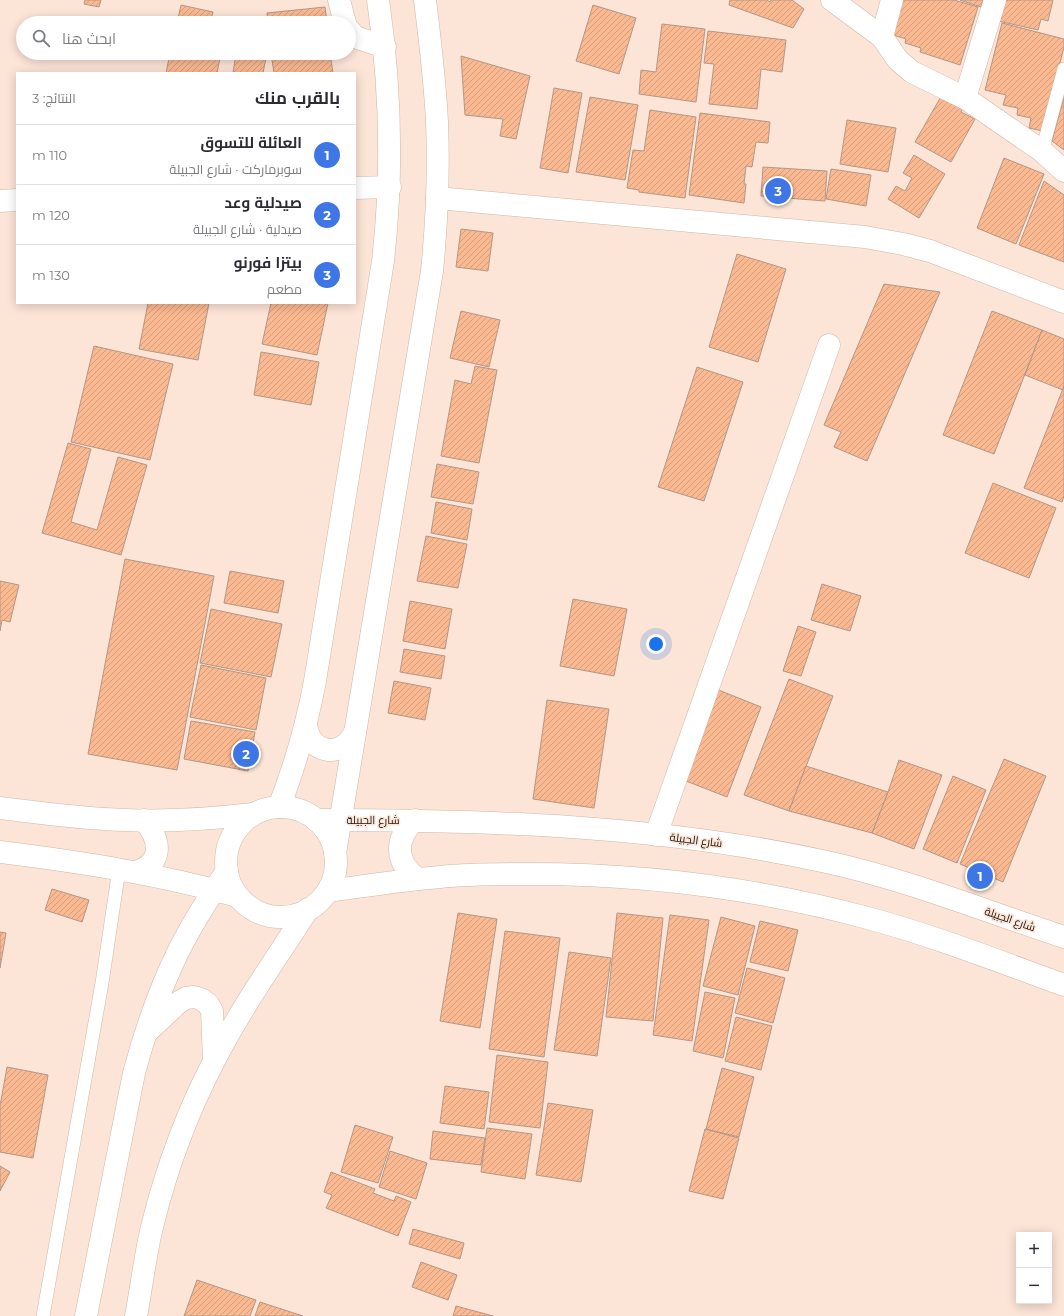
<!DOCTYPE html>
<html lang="ar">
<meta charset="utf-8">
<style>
:root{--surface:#fff;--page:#f7f7f7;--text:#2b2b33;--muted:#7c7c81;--line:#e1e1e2;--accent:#3e76e6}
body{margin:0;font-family:Montserrat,Cairo,sans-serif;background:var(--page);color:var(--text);direction:rtl}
.controls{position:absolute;right:12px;bottom:12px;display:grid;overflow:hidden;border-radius:0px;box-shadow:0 2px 10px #0003}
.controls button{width:36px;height:36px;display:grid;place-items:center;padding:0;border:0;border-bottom:1px solid var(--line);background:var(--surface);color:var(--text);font:20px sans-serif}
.you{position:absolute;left:656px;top:644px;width:14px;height:14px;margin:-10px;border:3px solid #fff;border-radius:50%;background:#1a73e8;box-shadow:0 0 0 6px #1a73e833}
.badge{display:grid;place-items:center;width:26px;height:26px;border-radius:50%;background:var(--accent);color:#fff;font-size:13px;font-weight:700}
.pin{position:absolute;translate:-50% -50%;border:2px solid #fff;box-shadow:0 1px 4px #0006}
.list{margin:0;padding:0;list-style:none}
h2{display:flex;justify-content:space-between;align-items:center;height:52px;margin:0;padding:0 16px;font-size:17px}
h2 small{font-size:13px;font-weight:400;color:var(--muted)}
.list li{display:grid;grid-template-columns:26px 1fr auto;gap:12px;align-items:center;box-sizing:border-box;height:60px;padding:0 16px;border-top:1px solid var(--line)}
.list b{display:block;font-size:15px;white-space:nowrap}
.list p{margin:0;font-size:13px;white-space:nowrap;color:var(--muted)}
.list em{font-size:13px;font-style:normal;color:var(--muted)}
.icon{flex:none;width:22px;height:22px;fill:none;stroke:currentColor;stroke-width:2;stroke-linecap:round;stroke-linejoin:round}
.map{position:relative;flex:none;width:1064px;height:1316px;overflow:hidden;direction:ltr}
.search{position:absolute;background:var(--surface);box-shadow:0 2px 10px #0003;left:16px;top:16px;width:340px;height:44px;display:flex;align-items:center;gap:10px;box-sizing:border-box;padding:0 14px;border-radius:22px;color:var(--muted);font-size:15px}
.panel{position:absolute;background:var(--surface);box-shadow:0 2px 10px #0003;left:16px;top:72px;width:340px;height:232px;border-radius:0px;direction:rtl}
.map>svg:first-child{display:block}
</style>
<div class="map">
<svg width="1064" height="1316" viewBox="0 0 1064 1316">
<defs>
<pattern id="building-hatch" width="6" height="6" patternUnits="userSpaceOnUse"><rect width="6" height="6" fill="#fab991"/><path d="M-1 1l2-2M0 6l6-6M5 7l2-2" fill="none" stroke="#d69e7c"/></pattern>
</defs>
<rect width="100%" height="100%" fill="#fce4d6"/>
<g fill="url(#building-hatch)" stroke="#b39787">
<polygon points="85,0 101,0 99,7 84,4"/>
<polygon points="730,0 767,0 770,2 771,0 792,0 804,9 793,28 729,5"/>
<polygon points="896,0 954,0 978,7 960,65 920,52 921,48 905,43 906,39 890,34"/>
<polygon points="960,0 983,0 981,7"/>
<polygon points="1004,0 1053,0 1048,21 1041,19 1038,30 998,21"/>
<polygon points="181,5 213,12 210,23 177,23"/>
<polygon points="593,5 636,18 619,74 576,61"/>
<polygon points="325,7 327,23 268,23 267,13"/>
<polygon points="1002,23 1064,39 1064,47 1043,131 1029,128 1031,118 1017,115 1018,108 1003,105 1006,95 985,90"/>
<polygon points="662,24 705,29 696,102 639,94 641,70 656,72"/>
<polygon points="708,31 786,40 782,72 761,69 757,109 709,104 714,64 704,63"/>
<polygon points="170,53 221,53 217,73 166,73"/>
<polygon points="236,53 266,58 263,73 233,73"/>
<polygon points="271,53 330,53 333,73 274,73"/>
<polygon points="461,56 530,76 516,139 500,136 503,119 465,115"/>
<polygon points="554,88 582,93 568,173 540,168"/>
<polygon points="943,93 963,108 961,112 975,119 951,162 915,142"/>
<polygon points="590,97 638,105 625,180 576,172"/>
<polygon points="1064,97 1064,150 1052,141"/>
<polygon points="650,110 696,117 685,198 639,192 639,190 627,188 633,150 644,151"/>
<polygon points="700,113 770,122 768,143 756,142 752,167 746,166 744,184 746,184 744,203 689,195"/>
<polygon points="847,120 896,128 888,172 840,164"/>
<polygon points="914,155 945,174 919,218 888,199 896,186 905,191 912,178 903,173"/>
<polygon points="1004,158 1044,174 1016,244 977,228"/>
<polygon points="763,167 827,171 825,201 761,196"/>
<polygon points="831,169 871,175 866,206 826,199"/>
<polygon points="1044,181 1064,195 1064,262 1019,245"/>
<polygon points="461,229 493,233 488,271 456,267"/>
<polygon points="737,254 786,269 758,362 709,347"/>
<polygon points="884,284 940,292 867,461 834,447 841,432 824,425"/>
<polygon points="148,303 209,303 198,360 139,349"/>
<polygon points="271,303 328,303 317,355 262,344"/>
<polygon points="461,311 500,320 489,367 450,358"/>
<polygon points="992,311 1042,330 994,454 943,435"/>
<polygon points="1042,330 1064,339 1064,386 1063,390 1025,375"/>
<polygon points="94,346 173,364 150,460 71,442"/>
<polygon points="261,352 319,362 311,405 254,395"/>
<polygon points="475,366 497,370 479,463 441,456 455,380 471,384"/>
<polygon points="697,367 743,382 704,501 658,487"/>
<polygon points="1064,386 1064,496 1062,502 1024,488"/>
<polygon points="68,443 91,449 71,522 97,530 118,457 147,465 121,555 42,533"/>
<polygon points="437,464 479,472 473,504 431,497"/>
<polygon points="993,483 1056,508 1029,578 965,553"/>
<polygon points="436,502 472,509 467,540 431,533"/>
<polygon points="426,536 467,544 458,588 417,581"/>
<polygon points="125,559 214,576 177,770 88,754"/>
<polygon points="230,571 284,581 278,613 224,603"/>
<polygon points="0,581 19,585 10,622 2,620 0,631"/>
<polygon points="822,584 861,596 850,631 811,620"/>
<polygon points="573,599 627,609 614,676 560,666"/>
<polygon points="410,601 452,609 445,649 403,641"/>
<polygon points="211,609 282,624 271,677 200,663"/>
<polygon points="798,626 816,632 801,676 783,671"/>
<polygon points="404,649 445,656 441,679 400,672"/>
<polygon points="201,665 266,678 256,730 190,717"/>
<polygon points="789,679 833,696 789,811 744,795"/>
<polygon points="394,681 431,688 425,720 388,713"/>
<polygon points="716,689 761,707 727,797 681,779"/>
<polygon points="547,700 609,709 594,808 533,799"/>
<polygon points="191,721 255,732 248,771 184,759"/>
<polygon points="1004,759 1046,776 1003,882 960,864"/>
<polygon points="899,760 942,775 914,849 872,833 888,792"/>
<polygon points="806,766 888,792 872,833 789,811"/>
<polygon points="953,776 986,790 957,863 923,849"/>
<polygon points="52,889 89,900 82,922 45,910"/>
<polygon points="458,913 497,919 480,1028 440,1021"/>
<polygon points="617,913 663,918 653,1021 606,1017"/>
<polygon points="670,915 709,920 692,1041 653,1035"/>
<polygon points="721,917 755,926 738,995 703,986"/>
<polygon points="760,921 798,930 788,971 750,962"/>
<polygon points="505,931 560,938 544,1057 489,1049"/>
<polygon points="0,932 6,933 0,968"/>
<polygon points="569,952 611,958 597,1056 554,1050"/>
<polygon points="747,968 785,978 773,1023 735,1013"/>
<polygon points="705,992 735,998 723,1058 693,1051"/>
<polygon points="736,1017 772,1026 761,1070 725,1061"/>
<polygon points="497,1055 548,1062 540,1128 489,1122"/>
<polygon points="7,1067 48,1075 33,1158 0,1152 0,1106"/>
<polygon points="722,1068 754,1077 739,1137 706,1129"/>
<polygon points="445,1086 489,1092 484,1129 440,1123"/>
<polygon points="548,1103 593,1110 581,1182 536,1175"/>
<polygon points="355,1125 393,1137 378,1183 341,1172"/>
<polygon points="487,1128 532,1134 525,1179 481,1172"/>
<polygon points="705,1129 739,1138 723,1199 689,1191"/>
<polygon points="433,1131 485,1138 481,1165 430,1159"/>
<polygon points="390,1151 427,1163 416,1199 379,1187"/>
<polygon points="0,1166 10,1172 0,1191"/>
<polygon points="331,1172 375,1189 373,1193 394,1201 396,1196 411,1202 398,1236 326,1208 332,1195 324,1192"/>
<polygon points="413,1229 464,1243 460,1259 409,1244"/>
<polygon points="421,1262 457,1275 448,1300 412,1287"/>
<polygon points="197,1280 256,1300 250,1316 184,1316"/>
<polygon points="260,1302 303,1316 255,1316"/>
<polygon points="456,1306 493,1316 453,1316"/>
</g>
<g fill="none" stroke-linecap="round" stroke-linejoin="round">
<g stroke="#d2b6a5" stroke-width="14">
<g id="service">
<polyline points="1042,151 1064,69"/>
<polyline points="43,1316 102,983 119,869"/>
</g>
</g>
<g stroke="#d2b6a5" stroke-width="23">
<g id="minor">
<polyline points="339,0 345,23"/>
<polyline points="832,0 882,37 898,60 912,72 965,98 1042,151 1064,171"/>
<polyline points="349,30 355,37 385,47"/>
<polyline points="882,37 892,0"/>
<polyline points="965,98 995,0"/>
<polyline points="355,188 390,187"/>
<polyline points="0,201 17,200"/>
<path d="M0 808C41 813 83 819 125 820 168 822 210 819 253 814"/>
<polyline points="656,835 829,345"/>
<path d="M0 852C80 862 159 874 237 896"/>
<path d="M136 872C164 863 161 840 144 820"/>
</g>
</g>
<g stroke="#d2b6a5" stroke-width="23">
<g id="tertiary">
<polyline points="437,198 865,237 903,244 930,251 1064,302"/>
<path d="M316 820C486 820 659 825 827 862 908 880 985 911 1064 937"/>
<path d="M415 820C394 839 395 863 418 879"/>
<path d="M328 891C365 886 403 880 440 877 470 874 501 874 531 874 643 874 755 888 864 917 932 935 998 961 1064 985"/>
</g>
</g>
<g stroke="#d2b6a5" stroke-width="23">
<g id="secondary">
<path d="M306 723C308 754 342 760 355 732"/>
<path d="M279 807C295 766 307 724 315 681L383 261C393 172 391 88 378 0"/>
<circle cx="281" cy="862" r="55"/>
<path d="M335 853 432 271C437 221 439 172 437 122 435 81 430 40 425 0"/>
<polyline points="147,1032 179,1002 186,998 194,997 201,999 208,1004 212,1011 214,1060"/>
<path d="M86 1316 134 1073C145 1032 159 991 178 952 192 924 209 897 227 871"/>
<path d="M136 1316C142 1285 145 1254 153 1223 167 1167 187 1113 214 1061 241 1008 276 959 308 909"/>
</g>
</g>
<use href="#service" stroke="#fff" stroke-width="13"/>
<use href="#minor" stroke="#fff" stroke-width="22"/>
<use href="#tertiary" stroke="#fff" stroke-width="22"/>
<use href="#secondary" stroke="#fff" stroke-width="22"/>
</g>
<g text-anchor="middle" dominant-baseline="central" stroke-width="3" stroke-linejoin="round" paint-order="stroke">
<g font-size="11" fill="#1f150f" stroke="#fce4d6">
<text x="373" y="820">شارع الجبيلة</text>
<text transform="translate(696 840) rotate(7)">شارع الجبيلة</text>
<text transform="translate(1010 919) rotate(19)">شارع الجبيلة</text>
</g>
</g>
</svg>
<div class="controls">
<button>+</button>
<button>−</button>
</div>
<div class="you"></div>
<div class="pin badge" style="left:980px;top:876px">1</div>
<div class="pin badge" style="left:246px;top:754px">2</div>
<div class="pin badge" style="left:778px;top:191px">3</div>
<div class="search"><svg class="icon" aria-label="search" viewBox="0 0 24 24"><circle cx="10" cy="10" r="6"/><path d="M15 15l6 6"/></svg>ابحث هنا</div>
<section class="panel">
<h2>بالقرب منك<small>النتائج: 3</small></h2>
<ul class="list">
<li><span class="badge">1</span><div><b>العائلة للتسوق</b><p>سوبرماركت · شارع الجبيلة</p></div><em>110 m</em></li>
<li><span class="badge">2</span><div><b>صيدلية وعد</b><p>صيدلية · شارع الجبيلة</p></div><em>120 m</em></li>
<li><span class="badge">3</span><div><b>بيتزا فورنو</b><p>مطعم</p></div><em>130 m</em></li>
</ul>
</section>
</div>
